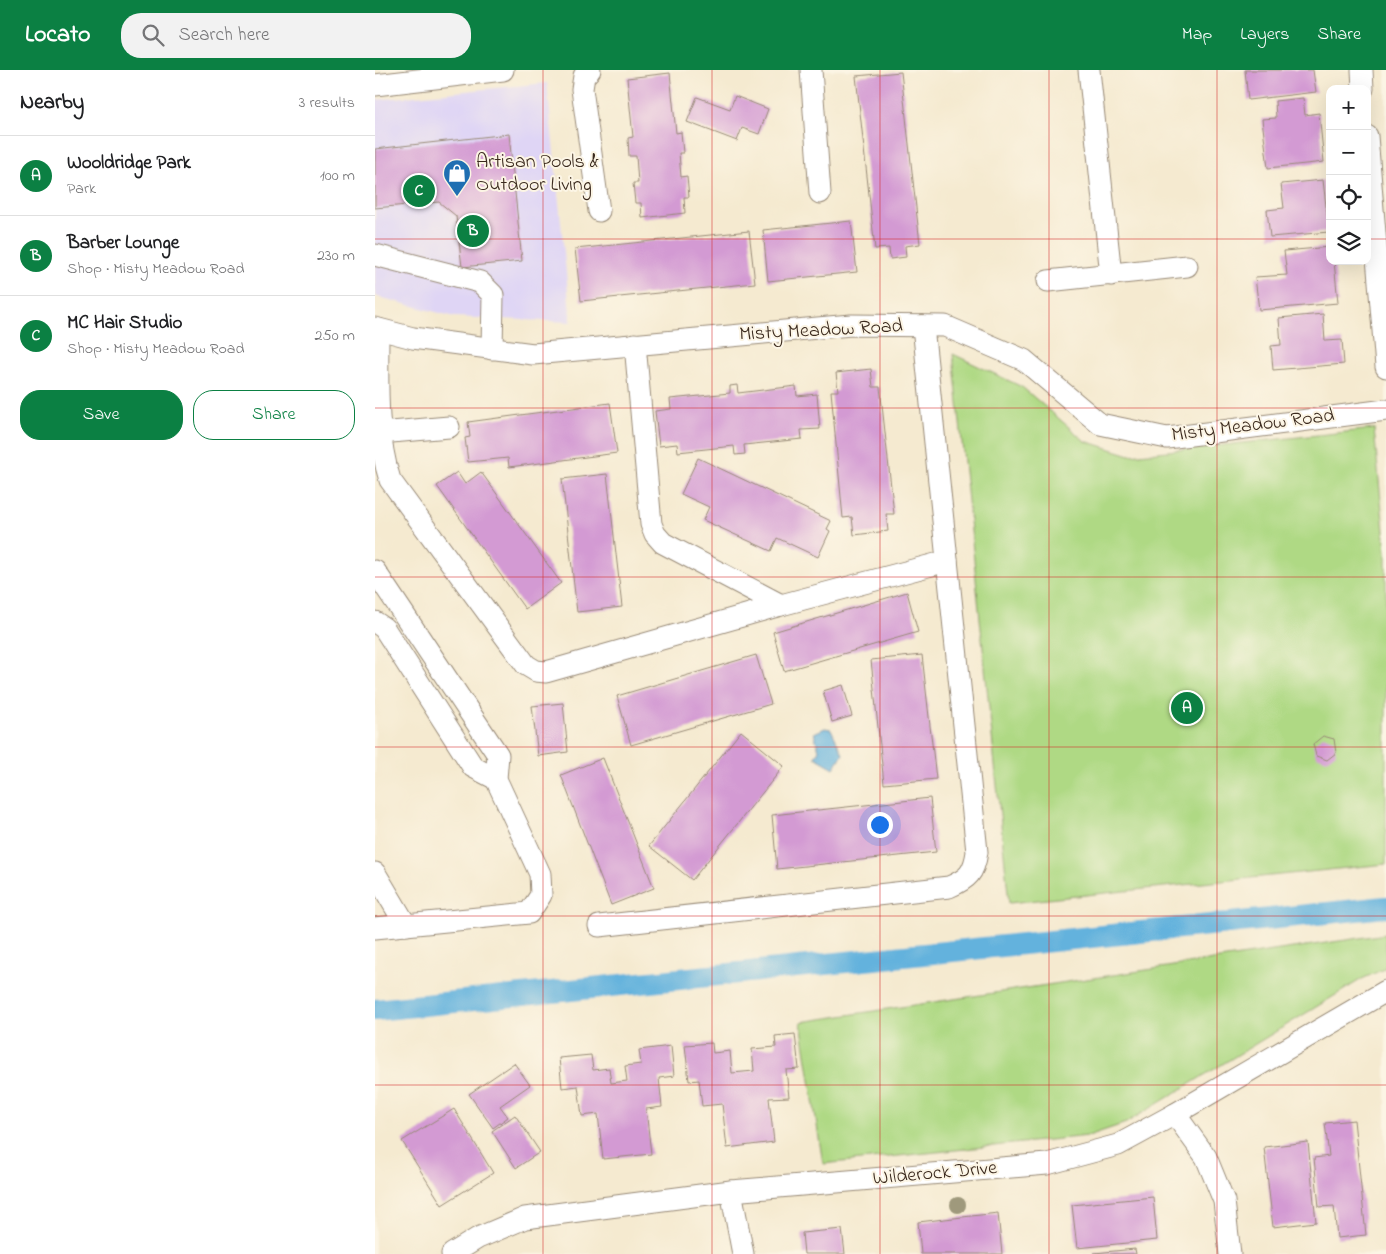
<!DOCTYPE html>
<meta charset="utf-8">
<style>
:root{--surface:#fff;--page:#f2f2f2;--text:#202124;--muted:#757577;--line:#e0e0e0;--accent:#0b8043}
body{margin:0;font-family:"Indie Flower",sans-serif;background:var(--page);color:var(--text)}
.controls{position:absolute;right:15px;top:15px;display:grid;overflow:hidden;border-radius:10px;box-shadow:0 5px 20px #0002}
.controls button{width:45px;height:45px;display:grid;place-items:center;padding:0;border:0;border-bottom:1px solid var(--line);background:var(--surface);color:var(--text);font:25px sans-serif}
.you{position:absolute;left:504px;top:754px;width:18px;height:18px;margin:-12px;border:4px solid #fff;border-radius:50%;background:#1a73e8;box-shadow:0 0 0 8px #1a73e833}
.badge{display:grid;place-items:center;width:32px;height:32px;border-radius:50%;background:var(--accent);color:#fff;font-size:16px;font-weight:700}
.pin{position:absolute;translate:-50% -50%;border:2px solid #fff;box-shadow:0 1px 5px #0006}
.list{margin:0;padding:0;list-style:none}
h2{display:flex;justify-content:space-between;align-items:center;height:65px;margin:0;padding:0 20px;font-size:21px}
h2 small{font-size:16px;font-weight:400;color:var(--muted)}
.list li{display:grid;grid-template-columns:32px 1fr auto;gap:15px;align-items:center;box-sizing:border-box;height:80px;padding:0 20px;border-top:1px solid var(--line)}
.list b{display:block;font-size:19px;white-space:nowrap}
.list p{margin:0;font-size:16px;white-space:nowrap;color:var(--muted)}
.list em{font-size:16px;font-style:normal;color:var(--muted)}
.actions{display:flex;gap:10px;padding:15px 20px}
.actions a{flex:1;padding:11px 0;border:1px solid var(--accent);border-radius:20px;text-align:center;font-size:18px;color:var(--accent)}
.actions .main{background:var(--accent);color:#fff}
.icon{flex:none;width:28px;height:28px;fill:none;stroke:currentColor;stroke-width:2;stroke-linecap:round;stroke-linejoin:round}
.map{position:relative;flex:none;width:1011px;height:1184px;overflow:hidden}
header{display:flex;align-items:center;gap:30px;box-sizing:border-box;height:70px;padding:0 25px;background:var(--accent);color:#fff}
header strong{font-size:24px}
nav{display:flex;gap:28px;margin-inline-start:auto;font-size:18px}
.search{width:350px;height:45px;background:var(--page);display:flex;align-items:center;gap:12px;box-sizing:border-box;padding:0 18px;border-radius:20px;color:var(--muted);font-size:19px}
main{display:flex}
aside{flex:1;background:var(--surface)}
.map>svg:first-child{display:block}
</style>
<header>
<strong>Locato</strong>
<div class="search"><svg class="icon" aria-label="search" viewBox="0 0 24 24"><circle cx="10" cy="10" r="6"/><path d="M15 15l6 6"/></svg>Search here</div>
<nav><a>Map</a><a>Layers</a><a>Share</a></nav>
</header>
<main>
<aside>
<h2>Nearby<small>3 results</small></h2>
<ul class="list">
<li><span class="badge">A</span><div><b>Wooldridge Park</b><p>Park</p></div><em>100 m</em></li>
<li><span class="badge">B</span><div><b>Barber Lounge</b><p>Shop · Misty Meadow Road</p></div><em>230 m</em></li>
<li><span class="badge">C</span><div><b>MC Hair Studio</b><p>Shop · Misty Meadow Road</p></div><em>250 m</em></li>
</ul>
<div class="actions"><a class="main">Save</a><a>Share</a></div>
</aside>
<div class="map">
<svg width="1011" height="1184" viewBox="0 0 1011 1184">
<rect width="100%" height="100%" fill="#fcf5e5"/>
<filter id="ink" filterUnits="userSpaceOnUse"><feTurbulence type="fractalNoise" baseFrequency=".02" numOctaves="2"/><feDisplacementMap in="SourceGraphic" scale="10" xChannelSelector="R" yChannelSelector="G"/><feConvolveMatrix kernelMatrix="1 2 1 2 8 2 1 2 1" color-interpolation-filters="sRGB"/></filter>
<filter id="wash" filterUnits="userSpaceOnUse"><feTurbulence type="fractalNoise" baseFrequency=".0096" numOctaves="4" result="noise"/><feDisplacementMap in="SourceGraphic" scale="20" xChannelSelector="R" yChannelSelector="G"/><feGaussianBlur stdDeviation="1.12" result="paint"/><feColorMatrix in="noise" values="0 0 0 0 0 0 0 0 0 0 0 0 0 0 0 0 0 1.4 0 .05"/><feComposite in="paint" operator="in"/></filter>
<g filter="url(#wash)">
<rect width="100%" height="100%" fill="#f5ead0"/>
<polygon fill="#dfd5f5" points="172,13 196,252 80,247 0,226 0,30"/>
<g fill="#afd984" stroke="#758251">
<polygon points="578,284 647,317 710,371 755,385 999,359 1011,482 1011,794 634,833"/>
<polygon points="1011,864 1011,898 987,909 751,1053 713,1066 448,1094 426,952"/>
</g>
<polygon fill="#63b2dd" stroke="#4f6e7e" points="450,658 456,659 468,684 459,698 440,687 444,680 439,663"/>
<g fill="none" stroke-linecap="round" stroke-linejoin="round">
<polyline stroke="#63b2dd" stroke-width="22" points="0,940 1011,837"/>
</g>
<g id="blocks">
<g fill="#d39ad3">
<polygon points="870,0 938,0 941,22 873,30"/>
<polygon points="526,2 545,174 530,176 531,187 515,189 514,178 500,179 481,6"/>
<polygon points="295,3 301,63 306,62 308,83 304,83 306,107 312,106 314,127 309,127 310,143 267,148 266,133 260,133 258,113 263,113 261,86 254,86 253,68 258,67 252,8"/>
<polygon points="360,26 393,39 384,64 367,58 362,71 312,52 322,27 355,39"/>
<polygon points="928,28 930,45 944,43 949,92 893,98 887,49 901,48 900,31"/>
<polygon points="134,64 147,191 87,197 81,146 64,132 0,138 0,79"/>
<polygon points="948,110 954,162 895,167 892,140 909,138 906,114"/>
<polygon points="476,151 482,202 393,211 388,160"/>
<polygon points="374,161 380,213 206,231 200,179"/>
<polygon points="955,177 955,191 959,191 963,233 884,240 880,207 912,205 909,181"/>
<polygon points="948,244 950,271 967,270 969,294 898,300 896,276 906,275 904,248"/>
<polygon points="496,299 498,317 505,317 519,444 511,444 513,461 479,465 477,447 468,448 456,321 463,321 461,303"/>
<polygon points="362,315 363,323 421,316 422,326 442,324 445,359 426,360 427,369 369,375 370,384 360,385 359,376 303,382 302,374 284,376 280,341 296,339 295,329 355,323 355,316"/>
<polygon points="235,333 242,383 134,397 133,388 93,392 90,368 95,367 93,352"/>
<polygon points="323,388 456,451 452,459 455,461 443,487 402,468 396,481 328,450 334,437 306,424"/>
<polygon points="82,402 90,414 106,402 186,513 150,539 62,416"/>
<polygon points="232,404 247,537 202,542 187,409"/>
<polygon points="532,522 543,562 409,601 398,562"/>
<polygon points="381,585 396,634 256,675 242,626"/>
<polygon points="547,585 561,709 509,714 496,590"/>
<polygon points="468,615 477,646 457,652 448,621"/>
<polygon points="188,633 193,682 163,686 157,636"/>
<polygon points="366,661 409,696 317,810 274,776"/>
<polygon points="948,666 959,669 961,683 952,690 941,686 938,674"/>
<polygon points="228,688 279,818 236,835 186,705"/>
<polygon points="555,728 561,782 402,799 397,745"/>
<polygon points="420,964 424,999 411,1000 414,1027 394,1028 399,1072 352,1078 347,1034 327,1036 324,1010 314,1011 310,975 337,973 338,983 355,981 357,1003 379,1001 377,979 401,977 400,966"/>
<polygon points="296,976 299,1006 284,1008 287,1037 271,1039 276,1084 228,1089 223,1044 207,1046 203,1016 187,1018 184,988 216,985 218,1000 234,998 236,1013 252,1011 250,996 266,994 264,980"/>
<polygon points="139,993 155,1015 125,1036 133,1047 118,1058 94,1024"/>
<polygon points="79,1039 118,1103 67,1135 27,1071"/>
<polygon points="140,1045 165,1082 141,1098 117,1061"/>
<polygon points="979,1050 991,1165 962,1168 959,1136 944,1137 939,1088 954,1086 950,1053"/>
<polygon points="933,1072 941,1152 898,1157 889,1077"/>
<polygon points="778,1127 782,1170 702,1178 697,1135"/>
<polygon points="623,1143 627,1184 546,1184 543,1152"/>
<polygon points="467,1159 470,1184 429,1184 427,1163"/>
<polygon points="760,1179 761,1184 719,1184 719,1183"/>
</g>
</g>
</g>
<g filter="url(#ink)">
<use href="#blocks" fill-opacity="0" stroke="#988a77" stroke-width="1"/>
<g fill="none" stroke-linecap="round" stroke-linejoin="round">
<g stroke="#988a77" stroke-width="23">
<g id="minor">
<polyline points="215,0 209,6 207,19 224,141"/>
<polyline points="436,0 445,123"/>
<polyline points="714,0 736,205"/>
<polyline points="987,0 988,19"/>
<polyline points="0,15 128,0"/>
<polyline points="992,66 1011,297"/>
<polyline points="0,185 105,212 118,225 117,279"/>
<polyline points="673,211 812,196"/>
<polyline points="0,258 38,268 158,284 476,255 570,256 649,290 725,354 792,368 1011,340"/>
<path d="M3 259C3 308 0 363 15 410L151 595 161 601 171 602 406 535"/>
<polyline points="260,274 276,454 280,464 288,473 406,535 572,491"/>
<polyline points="5,363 74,357"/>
<polyline points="0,501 123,685 121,709 165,804 166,825 154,843 0,858"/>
<polyline points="0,552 9,558 98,697 121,709"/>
<polyline points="0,803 31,855"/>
<path d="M224 856 574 817C593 809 599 803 602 782L548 256"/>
<polyline points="800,1044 831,1087 849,1131 855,1184"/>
<polyline points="356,1121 368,1184"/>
<polyline points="77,1184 103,1168 150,1148 356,1121 672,1094 743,1075 800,1044 1011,921"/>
</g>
</g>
<use href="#minor" stroke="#fff" stroke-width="21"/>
</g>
<circle fill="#9f997c" cx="583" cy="1135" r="8"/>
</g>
<path fill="none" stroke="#d62828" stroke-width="1" stroke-opacity="0.55" d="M168 0V1184M337 0V1184M505 0V1184M674 0V1184M842 0V1184M0 169H955M992 169H1011M0 338H1011M0 507H1011M0 677H1011M0 846H1011M0 1015H1011"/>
<defs>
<g id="shop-pin" transform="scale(1.4375)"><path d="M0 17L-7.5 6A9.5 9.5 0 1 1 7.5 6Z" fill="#1f6fb2" stroke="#fcf5e5"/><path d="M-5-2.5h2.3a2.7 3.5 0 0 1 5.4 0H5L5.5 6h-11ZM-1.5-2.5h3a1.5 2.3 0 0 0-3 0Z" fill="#fff"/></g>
</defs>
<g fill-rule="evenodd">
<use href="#shop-pin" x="82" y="103"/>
</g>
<g text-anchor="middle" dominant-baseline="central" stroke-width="4" stroke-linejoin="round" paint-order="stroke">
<g font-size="20" fill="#3b2a1e" stroke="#fcf5e5" text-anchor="start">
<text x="101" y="92">Artisan Pools &amp;<tspan x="101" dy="23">Outdoor Living</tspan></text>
</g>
<g font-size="20" fill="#3b2a1e" stroke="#fcf5e5">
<text transform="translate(446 261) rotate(-3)">Misty Meadow Road</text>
<text transform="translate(878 356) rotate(-7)">Misty Meadow Road</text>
<text transform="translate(560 1104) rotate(-5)">Wilderock Drive</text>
</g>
</g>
</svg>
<div class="controls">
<button>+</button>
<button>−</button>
<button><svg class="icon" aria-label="locate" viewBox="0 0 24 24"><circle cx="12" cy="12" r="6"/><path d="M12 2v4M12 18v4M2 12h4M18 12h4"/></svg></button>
<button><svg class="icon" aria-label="layers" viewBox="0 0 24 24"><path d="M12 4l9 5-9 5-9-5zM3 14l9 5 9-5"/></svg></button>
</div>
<div class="you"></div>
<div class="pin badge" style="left:812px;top:638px">A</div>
<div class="pin badge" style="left:98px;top:161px">B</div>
<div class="pin badge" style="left:44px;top:121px">C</div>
</div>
</main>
